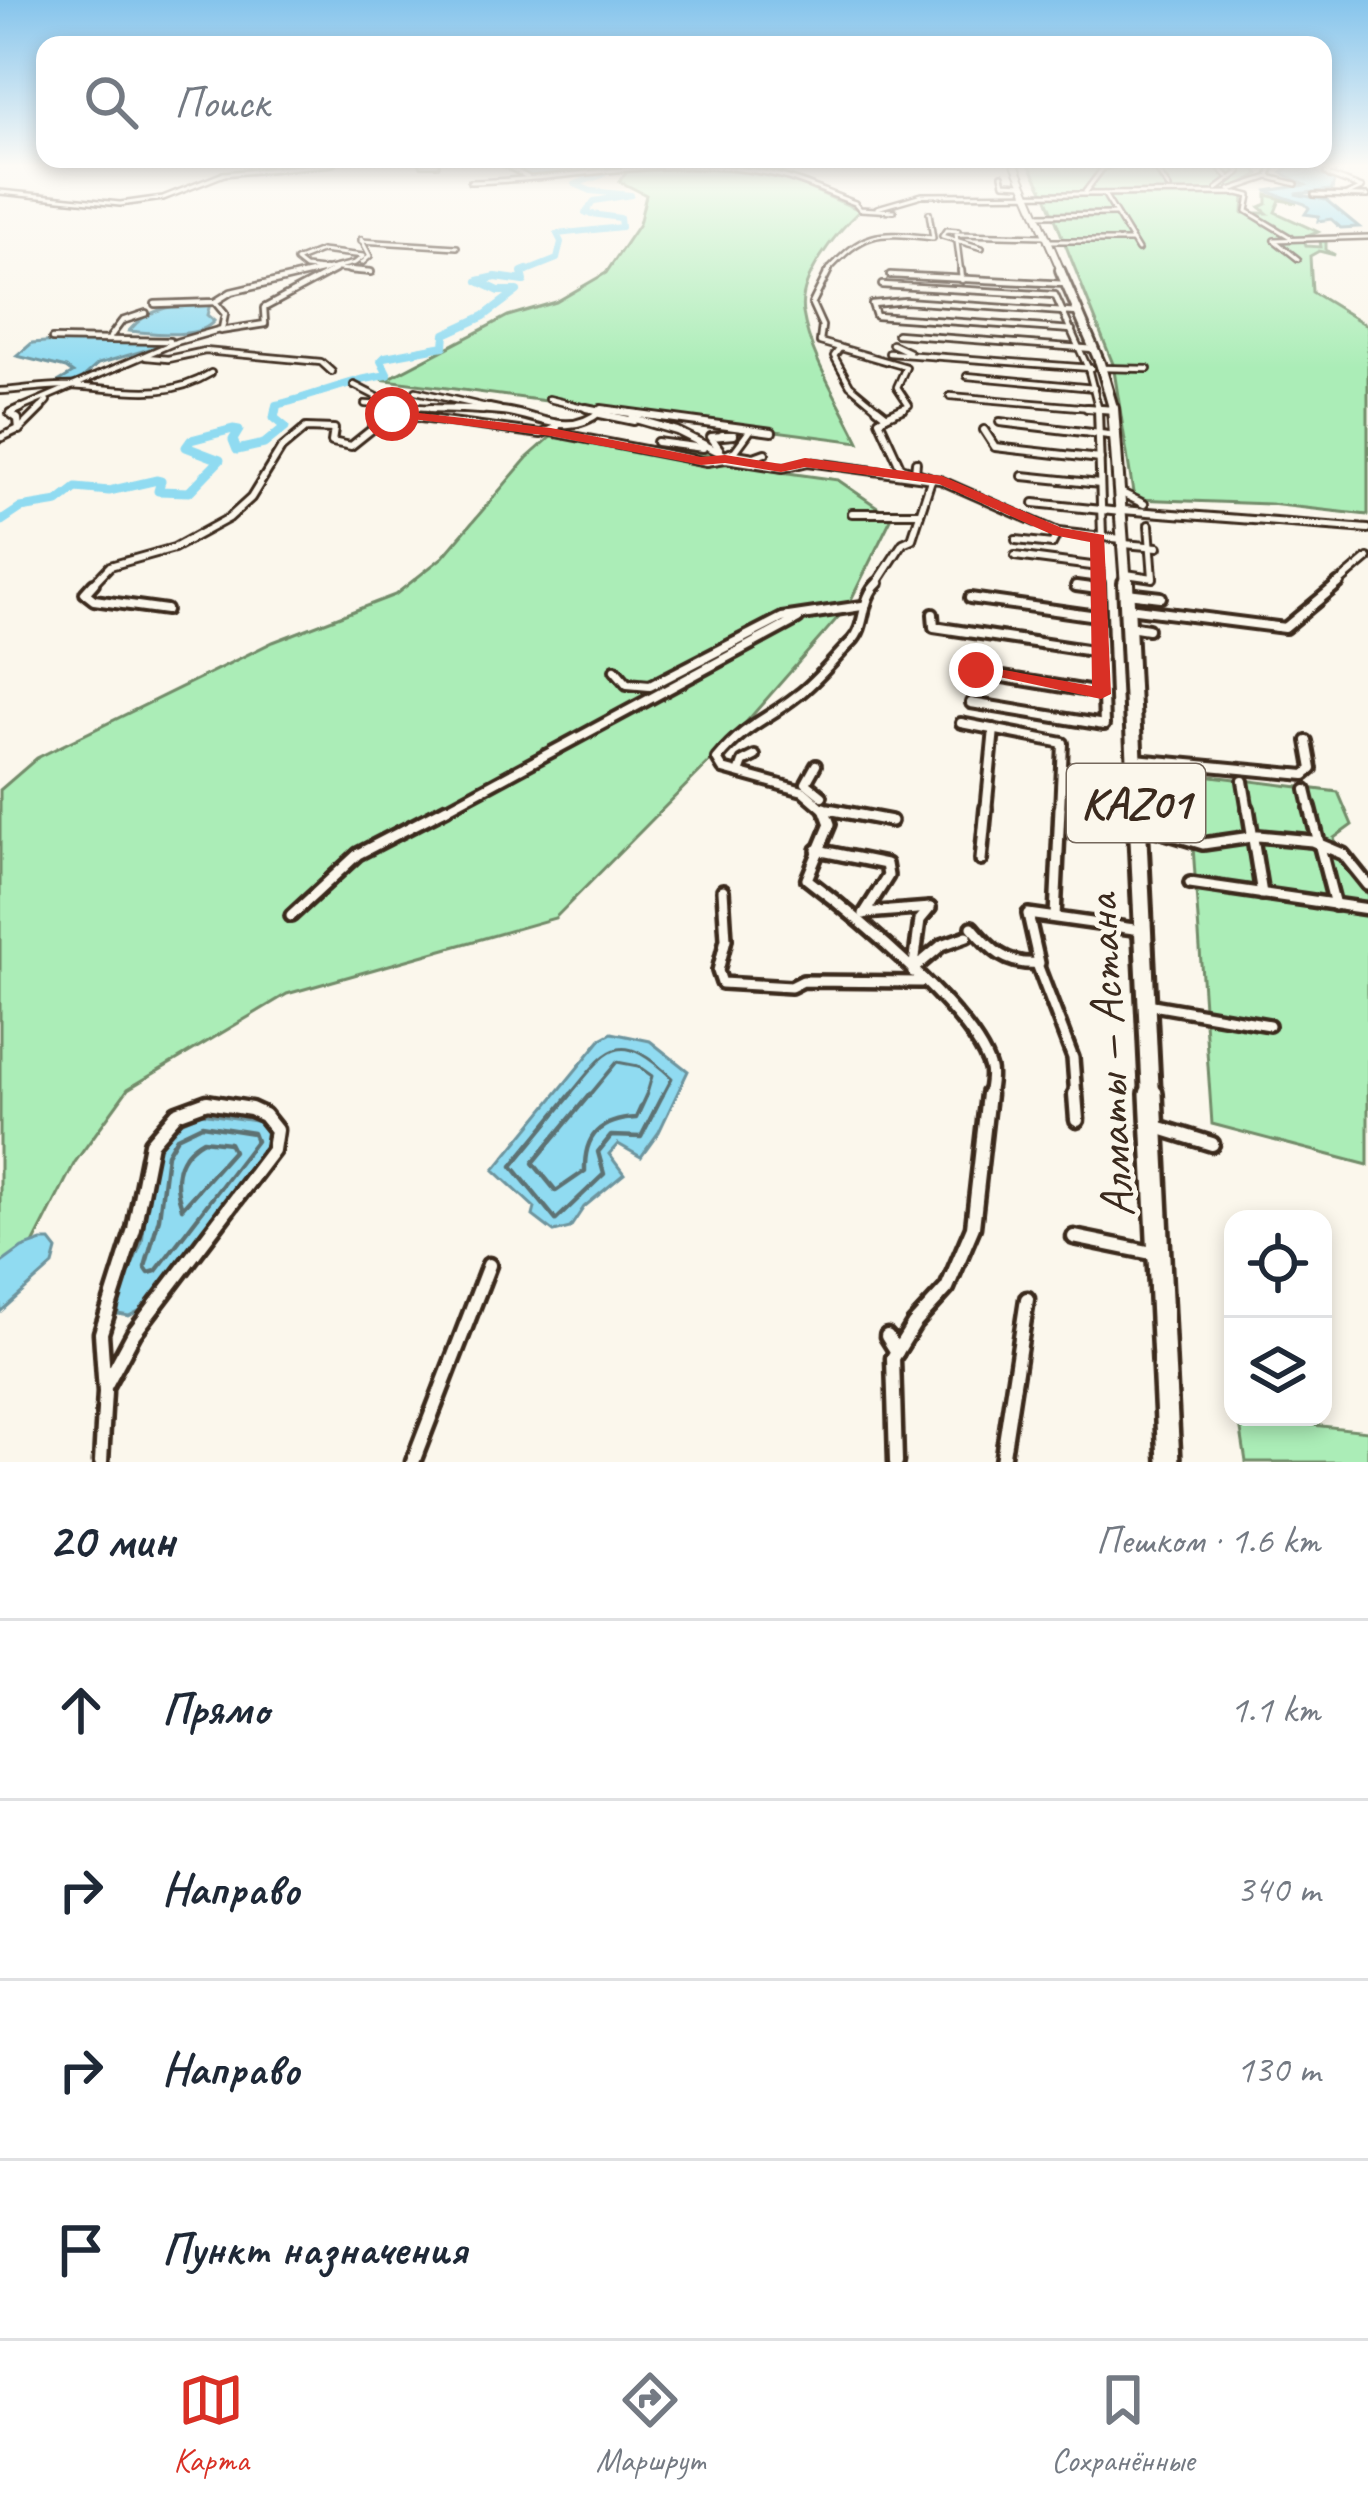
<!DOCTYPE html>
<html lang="ru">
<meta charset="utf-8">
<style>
:root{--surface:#fff;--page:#f2f2f3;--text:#1f2937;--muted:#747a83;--line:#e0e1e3;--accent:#d93025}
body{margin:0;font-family:Caveat,sans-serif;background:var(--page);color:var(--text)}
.controls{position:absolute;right:36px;bottom:36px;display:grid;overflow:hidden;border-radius:24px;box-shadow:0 6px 18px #0003}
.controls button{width:108px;height:108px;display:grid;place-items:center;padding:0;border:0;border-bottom:3px solid var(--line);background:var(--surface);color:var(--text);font:60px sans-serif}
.stop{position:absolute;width:36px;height:36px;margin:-27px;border:9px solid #d93025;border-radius:50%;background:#fff}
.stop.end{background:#d93025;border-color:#fff;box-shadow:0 3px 12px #0008}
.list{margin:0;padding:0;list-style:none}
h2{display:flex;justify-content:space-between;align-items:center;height:156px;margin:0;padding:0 48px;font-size:51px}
h2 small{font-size:39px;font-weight:400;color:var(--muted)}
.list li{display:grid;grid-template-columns:78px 1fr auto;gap:36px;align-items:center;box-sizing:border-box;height:180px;padding:0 48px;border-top:3px solid var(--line)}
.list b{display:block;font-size:45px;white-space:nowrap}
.list em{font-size:39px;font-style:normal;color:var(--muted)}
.icon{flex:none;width:66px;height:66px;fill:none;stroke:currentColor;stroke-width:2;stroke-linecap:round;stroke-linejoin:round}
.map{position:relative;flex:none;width:1368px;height:1462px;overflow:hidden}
.search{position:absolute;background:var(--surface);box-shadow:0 6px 18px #0003;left:36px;right:36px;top:36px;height:132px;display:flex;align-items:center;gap:30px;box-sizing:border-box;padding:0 42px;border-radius:24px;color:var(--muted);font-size:45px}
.sheet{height:876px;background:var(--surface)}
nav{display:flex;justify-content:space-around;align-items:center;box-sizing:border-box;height:168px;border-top:3px solid var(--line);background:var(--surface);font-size:33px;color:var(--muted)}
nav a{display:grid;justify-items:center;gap:6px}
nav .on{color:var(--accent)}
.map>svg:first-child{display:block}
</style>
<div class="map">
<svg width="1368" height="1462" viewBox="0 0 1368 1462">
<rect width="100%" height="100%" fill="#fbf7ec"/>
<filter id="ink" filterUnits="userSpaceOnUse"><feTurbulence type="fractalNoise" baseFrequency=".00833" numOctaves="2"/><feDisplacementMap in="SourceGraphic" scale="24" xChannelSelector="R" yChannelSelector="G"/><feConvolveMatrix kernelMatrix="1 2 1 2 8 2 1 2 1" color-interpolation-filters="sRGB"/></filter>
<g filter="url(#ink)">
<g fill="#abedb7" stroke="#738c6a" stroke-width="3">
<path d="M634 164H800L775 174 860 210C837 232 797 279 803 313 810 357 840 402 859 442L386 380 508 316 556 302 606 273 639 224 646 195 619 181Z"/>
<polygon points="1029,164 1249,164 1259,174 1228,191 1249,196 1244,196 1243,213 1267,213 1260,207 1267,204 1267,195 1297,203 1280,200 1275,212 1318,232 1303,238 1306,246 1321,247 1320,241 1326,241 1326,250 1335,255 1319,251 1310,256 1312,292 1368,326 1368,515 1270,504 1134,499 1113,364 1046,196 1148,195 1045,194"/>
<polygon points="553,435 703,453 767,470 838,480 892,517 848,606 727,744 555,918 287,994 128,1089 75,1162 18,1274 0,1297 0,790 37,758 273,642 395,595 443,557 527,458"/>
<polygon points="1188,773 1338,792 1352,825 1334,838 1340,853 1368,883 1368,1165 1212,1124"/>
<polygon points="1239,1417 1368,1431 1368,1462 1246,1462"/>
</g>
<g fill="#90dbf1" stroke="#6e949d" stroke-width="3">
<polygon points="1284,164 1319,164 1317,172 1334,181 1332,190 1295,194 1326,200 1359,227 1341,228 1331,219 1318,221 1319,216 1305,214 1309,208 1305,204 1266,191 1305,185 1282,173 1288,168"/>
<path d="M210 304 207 315 214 321C198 340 154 333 129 331 149 306 179 304 210 304Z"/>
<polygon points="111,337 163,345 98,364 79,381 56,383 73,373 66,368 17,356 32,343"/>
<polygon points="612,1033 650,1041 688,1071 659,1132 641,1157 618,1144 609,1154 624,1174 584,1207 570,1228 554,1232 533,1216 535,1208 494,1170 601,1039"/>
<polygon points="201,1113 262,1122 269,1132 268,1146 142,1309 129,1316 118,1314 120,1294 142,1242 154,1150 170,1127"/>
<polygon points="42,1241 50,1241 57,1250 53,1265 0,1312 0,1264 22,1248"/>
</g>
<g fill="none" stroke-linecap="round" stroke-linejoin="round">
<g stroke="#5d7172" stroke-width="3">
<path d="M568 1097C609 1048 617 1027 672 1078L662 1097"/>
<polyline points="588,1097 617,1062 638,1066 652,1076 646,1097"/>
</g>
<g stroke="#5d7172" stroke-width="4.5">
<polyline points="571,1094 512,1166 556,1220 604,1174 598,1152 611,1136 641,1137 663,1094"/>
<path d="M590 1094 533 1163 556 1191 585 1171C584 1135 600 1120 636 1118L647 1094"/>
<polygon points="202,1125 253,1133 256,1141 156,1271 149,1273 145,1267 159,1218 167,1154 177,1137"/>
<path d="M203 1140 229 1143 233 1151 182 1208C172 1180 176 1155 203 1140Z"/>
</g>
<g stroke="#90dbf1" stroke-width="6">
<polyline points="546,164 523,171 577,175"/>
<polyline points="522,273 557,259 561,242 557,234 621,227 620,218 585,213 594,201 631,195 591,191 575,184 603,175 580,175"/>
</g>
<path stroke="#90dbf1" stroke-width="8" d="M275 411 276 405C316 396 348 380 388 375L381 361 385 357 444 346 445 334 484 316 517 291H499L478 281 496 277 524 281 522 272 527 270"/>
<polyline stroke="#90dbf1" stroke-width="9" points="0,522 21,508 58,502 76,488 109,491 157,480 161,481 158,491 189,492 220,460 186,447 191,440 233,429 239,430 233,440 237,450 264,444 285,427 274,418 276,408"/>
<g stroke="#3b2a1e" stroke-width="8">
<g id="minor-far5">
<polyline points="422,164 437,164"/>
<polyline points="503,164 529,178"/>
<polyline points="1152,164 1169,188"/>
<polyline points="1216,164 1230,179"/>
<polyline points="1323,164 1333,171 1326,173 1330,176 1362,188 1344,196"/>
<polyline points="223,174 333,164"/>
<polyline points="1002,175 1004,183 1023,184"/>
<polyline points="1269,177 1296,184"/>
<path d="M470 182C570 180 666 155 767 173 796 178 827 193 855 203L860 209 894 211"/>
<polyline points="1217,189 1240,172 1231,164"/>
<polyline points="1230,190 1269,177 1273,164"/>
<polyline points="0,192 120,204 163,198 224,174"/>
<polyline points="1085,192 1103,168 1113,164"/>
<polyline points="1104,194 1138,250"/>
<polyline points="1314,195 1368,196"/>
<polyline points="877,208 922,195 1238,193 1250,196 1247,211 1290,237"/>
<polyline points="1036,215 1115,214"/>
<polyline points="958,231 946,230 942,236 982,248"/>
<polyline points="361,239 370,256 362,263"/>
<polyline points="361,241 457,247"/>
<polyline points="1047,241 1132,241"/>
<polyline points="1298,259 1274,240 1368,237"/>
<polyline points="338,269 371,272"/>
<polyline points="312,273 355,263 364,256 321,251 296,261 305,268 322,270"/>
<polyline points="329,273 335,270"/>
<path d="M826 273C865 230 876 232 933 238L929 213"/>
<polyline points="961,273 956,234 1045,236"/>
</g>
</g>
<g stroke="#3b2a1e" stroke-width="10">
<g id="minor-far4">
<polyline points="349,270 371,272"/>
<polyline points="829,270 812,304 822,326 820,342 906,367 897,387 909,405 897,411"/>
<polyline points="961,270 962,280"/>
<polyline points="890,275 1066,284"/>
<polyline points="882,285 1054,295"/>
<polyline points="1055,295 1088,368 1099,411"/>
<polyline points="155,304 215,302 231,292 325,270"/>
<polyline points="1072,330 876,316 872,304 905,301 1078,313"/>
<polyline points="220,331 265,324 264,308 335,270"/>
<polyline points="897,334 1094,349"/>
<polyline points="110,337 122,321 146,313"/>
<polyline points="52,339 170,341"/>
<polyline points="892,344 909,352"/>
<polyline points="840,348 834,356 850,385 881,411"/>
<polyline points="889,353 1091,368"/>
<polyline points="146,357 168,359 205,351 321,362 332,372"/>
<polyline points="1102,368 1148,369"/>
<polyline points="967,376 1094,388"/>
<polyline points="354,385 389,403"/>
<path d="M0 391C23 390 46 385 68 386 120 388 164 402 211 373"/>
<polyline points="416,391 499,410"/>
<polyline points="950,396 1115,410"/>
<polyline points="549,399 599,411"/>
<polyline points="365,404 483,411"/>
<polyline points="601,409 613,411"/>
<polyline points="14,411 176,342 222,329 225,314 215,302"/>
<polyline points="38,411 47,401"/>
</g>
</g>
<g stroke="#3b2a1e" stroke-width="12">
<g id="minor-far3">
<path d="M430 408C455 409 483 408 509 412 543 418 570 437 601 411L586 408"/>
<polyline points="489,408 499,410"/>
<polyline points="877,408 886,415"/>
<polyline points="1087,408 1115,410"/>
<polyline points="1098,408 1102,536"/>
<polyline points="601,409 772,432"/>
<polyline points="600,414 634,421"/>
<polyline points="886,416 904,408"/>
<polyline points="886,416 879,420 901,468 929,477"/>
<polyline points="632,418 677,431 725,455 735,451 749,432"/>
<polyline points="1000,422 1117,436"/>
<polyline points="19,430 18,419 10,413 21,408"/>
<polyline points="984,430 995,447 1100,459"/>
<polyline points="551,432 707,462 726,459 783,468 808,462 940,480 1058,532 1122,539"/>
<polyline points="0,438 21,428 41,408"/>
<polyline points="657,442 703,448"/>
<polyline points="720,450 711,437 734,435 722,435"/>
<polyline points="730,453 754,457 765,453"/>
<polyline points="915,473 916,462"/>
<polyline points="1023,476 1100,484"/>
<polyline points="1122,493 1144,504"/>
<polyline points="1034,503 1121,512"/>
<polyline points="1122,510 1368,529"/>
<polyline points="852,513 918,513"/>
<polyline points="1098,539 1100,586"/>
<polyline points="1016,540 1052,544 1058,532"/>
<polyline points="1124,544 1158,547"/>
<polyline points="1015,556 1099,567"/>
<polyline points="1126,574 1153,578 1149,525"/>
<polyline points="91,586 110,566 174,548 229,518 251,498 281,449 306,428 334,429 332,442 351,446 391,414 541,434 557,427"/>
<polyline points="875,586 903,543 912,539 931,480"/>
<polyline points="1335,586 1368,558"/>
</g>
</g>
<g stroke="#3b2a1e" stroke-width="16">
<g id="minor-far2">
<polyline points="94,583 85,593 94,600 166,610"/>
<polyline points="1076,586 1098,589"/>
<polyline points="1127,593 1161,597"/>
<polyline points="970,598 1097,616"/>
<polyline points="1128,608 1285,628 1339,583"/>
<polyline points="933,614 934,627 1099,652"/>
<polyline points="1129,626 1148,629"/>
<polyline points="978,661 979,673 1100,693"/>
<polyline points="615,670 627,684 650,686 782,618 862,606"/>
<polyline points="971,703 1104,725 1099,583"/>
<polyline points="961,723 1063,743 1060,811"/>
<polyline points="1135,759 1305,775 1312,769 1307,741"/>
<polyline points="816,765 806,783 822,796"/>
<polyline points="739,773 743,762 755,756"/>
<polyline points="1243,781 1248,811"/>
<polyline points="1306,790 1311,811"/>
<polyline points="828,809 837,811"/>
<polyline points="442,811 798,619"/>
<path d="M826 811 803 791 723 769 717 759C748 722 764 722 798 695 817 681 835 658 852 641 867 626 860 599 878 583"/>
<polyline points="986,811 994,729"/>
</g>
</g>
<g stroke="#3b2a1e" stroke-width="18">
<g id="minor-far1">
<path d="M824 808 830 824 807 879C853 914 976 1015 990 1069 992 1077 989 1089 988 1097"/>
<polyline points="1248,808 1262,894"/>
<polyline points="1310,808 1335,905"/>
<polyline points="828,809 891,821"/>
<polyline points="1139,825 1203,844 1258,836 1312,841 1343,854 1368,885"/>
<polyline points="817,850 886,864 888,876 864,914"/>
<polyline points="981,860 986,808"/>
<polyline points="1190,883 1368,909"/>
<polyline points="723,890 726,939 718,971 722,983 791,987 803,981 921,982"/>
<polyline points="865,913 930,908"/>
<polyline points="291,916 358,854 447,808"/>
<polyline points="1055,917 1060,808"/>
<path d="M972 927C991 950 1007 966 1039 963L1028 914 1141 930"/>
<polyline points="1037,964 1073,1058 1076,1097"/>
<polyline points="916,967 942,945 967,936"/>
<polyline points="913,972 920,920 930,908"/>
<polyline points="1147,1004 1269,1025"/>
</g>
</g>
<g stroke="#3b2a1e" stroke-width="21">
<g id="minor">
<polyline points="1075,1094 1077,1120"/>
<polyline points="1157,1127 1212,1144"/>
<polyline points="1074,1237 1157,1254"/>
<polyline points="887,1336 897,1352"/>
<polyline points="101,1462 105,1392 101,1333 134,1229 151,1143 177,1113 207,1102 251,1109 264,1115 276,1130 273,1150 134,1333 105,1387"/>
<polyline points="413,1462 489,1265"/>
<polyline points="896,1462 893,1358 914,1324 947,1288 973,1227 988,1094"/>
<polyline points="1002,1462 1027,1299"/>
</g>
</g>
<g stroke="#3b2a1e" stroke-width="10">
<polyline id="trunk-far5" points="1015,164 1062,273"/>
</g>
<g stroke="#3b2a1e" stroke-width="14">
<polyline id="trunk-far4" points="1060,270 1100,363 1114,411"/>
</g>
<g stroke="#3b2a1e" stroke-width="16">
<polyline id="trunk-far3" points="1113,408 1126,586"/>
</g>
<g stroke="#3b2a1e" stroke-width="22">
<polyline id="trunk-far2" points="1126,583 1137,811"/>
</g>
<g stroke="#3b2a1e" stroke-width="26">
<polyline id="trunk-far1" points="1137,808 1151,1097"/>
</g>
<g stroke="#3b2a1e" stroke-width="30">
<polyline id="trunk" points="1151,1094 1169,1462"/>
</g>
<use href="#minor-far5" stroke="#fbf7ec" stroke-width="3"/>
<use href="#minor-far4" stroke="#fbf7ec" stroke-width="4.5"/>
<use href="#minor-far3" stroke="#fbf7ec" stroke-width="6"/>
<use href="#minor-far2" stroke="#fbf7ec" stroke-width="8"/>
<use href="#minor-far1" stroke="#fbf7ec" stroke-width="9"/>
<use href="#minor" stroke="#fbf7ec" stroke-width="12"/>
<use href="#trunk-far5" stroke="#fbf7ec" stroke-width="6"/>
<use href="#trunk-far4" stroke="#fbf7ec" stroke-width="8"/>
<use href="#trunk-far3" stroke="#fbf7ec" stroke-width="10"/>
<use href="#trunk-far2" stroke="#fbf7ec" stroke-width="14"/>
<use href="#trunk-far1" stroke="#fbf7ec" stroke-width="16"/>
<use href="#trunk" stroke="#fbf7ec" stroke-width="21"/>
</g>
</g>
<linearGradient id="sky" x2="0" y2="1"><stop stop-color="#85c4ec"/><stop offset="0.45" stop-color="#fdfbf6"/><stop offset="1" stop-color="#fdfbf6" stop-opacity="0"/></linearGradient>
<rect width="1368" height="368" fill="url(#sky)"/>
<polygon fill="#d93025" points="392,410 551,428 701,457 725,455 781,464 805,458 942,476 1062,528 1104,535 1111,694 1101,699 967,670 976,665 1092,686 1090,542 1053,535 939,484 805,467 781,472 725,463 701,465 551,436 387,416"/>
<g text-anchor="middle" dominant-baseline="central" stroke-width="10" stroke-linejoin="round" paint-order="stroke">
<rect fill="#fbf7ec" stroke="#75685c" stroke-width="3" x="1067" y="764" width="138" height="78" rx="9"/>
<g font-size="45" font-weight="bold" fill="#3b2a1e">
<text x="1136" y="803">KАZ01</text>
</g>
<g font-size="48" fill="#3b2a1e" stroke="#fbf7ec">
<text transform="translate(1109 1056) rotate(-93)">Алматы — Астана</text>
</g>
</g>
</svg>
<div class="controls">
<button><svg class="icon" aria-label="locate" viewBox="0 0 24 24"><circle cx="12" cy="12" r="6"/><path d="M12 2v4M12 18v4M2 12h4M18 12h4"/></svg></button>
<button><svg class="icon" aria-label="layers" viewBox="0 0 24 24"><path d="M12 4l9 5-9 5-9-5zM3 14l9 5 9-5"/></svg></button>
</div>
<div class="stop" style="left:392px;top:414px"></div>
<div class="stop end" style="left:976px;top:670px"></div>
<div class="search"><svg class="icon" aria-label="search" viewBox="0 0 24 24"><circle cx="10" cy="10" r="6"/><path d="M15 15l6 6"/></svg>Поиск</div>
</div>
<section class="sheet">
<h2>20 мин<small>Пешком · 1.6 km</small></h2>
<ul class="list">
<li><svg class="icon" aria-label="ahead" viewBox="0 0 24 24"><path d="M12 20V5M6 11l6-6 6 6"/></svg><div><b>Прямо</b></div><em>1.1 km</em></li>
<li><svg class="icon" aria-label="right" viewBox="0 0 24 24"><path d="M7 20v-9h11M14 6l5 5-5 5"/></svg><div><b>Направо</b></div><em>340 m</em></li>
<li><svg class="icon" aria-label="right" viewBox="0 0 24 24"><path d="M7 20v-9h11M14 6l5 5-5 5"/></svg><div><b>Направо</b></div><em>130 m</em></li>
<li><svg class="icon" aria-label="arrive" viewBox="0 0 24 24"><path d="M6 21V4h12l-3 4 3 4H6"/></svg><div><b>Пункт назначения</b></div></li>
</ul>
</section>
<nav>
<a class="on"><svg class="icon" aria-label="map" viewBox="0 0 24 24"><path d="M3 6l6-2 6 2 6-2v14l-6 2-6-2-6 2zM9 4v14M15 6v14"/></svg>Карта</a>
<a><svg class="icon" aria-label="directions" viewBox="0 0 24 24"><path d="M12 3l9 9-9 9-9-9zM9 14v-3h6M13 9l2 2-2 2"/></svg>Маршрут</a>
<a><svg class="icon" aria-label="saved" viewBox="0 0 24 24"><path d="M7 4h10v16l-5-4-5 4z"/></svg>Сохранённые</a>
</nav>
